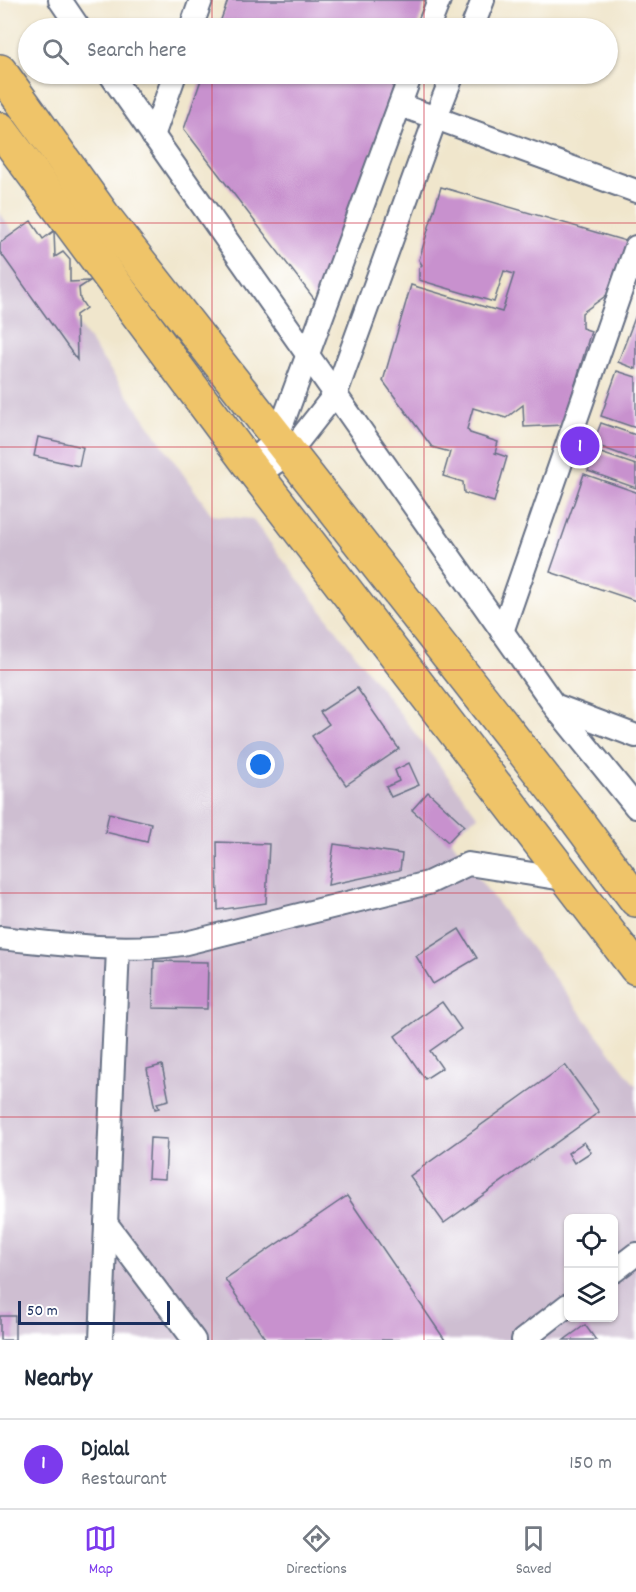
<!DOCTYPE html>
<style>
:root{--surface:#fff;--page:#f2f2f3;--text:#1f2937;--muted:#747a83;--line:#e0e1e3;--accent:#7c3aed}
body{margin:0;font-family:Dekko,sans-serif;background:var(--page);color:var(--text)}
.controls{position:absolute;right:18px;bottom:18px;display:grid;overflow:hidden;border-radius:9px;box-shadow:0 2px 4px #0004}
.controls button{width:54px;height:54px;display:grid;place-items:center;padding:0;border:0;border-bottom:2px solid var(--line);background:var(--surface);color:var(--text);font:30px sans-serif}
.scale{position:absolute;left:18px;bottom:15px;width:152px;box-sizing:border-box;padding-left:6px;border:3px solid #1b2f5e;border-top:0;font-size:16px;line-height:21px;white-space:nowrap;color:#1b2f5e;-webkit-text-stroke:4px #fff;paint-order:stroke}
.you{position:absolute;left:261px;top:765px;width:21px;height:21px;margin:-15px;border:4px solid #fff;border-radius:50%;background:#1a73e8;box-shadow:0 0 0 9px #1a73e833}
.badge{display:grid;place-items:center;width:39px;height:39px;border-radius:50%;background:var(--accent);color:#fff;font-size:20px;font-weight:700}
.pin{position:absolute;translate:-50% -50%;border:3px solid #fff;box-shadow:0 2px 6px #0006}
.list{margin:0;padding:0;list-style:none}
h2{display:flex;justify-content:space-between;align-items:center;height:78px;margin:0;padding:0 24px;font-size:26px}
h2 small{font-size:20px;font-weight:400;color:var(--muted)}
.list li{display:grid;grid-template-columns:39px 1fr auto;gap:18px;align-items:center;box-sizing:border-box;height:90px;padding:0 24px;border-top:2px solid var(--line)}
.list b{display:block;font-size:22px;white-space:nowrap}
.list p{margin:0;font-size:20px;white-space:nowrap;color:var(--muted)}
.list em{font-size:20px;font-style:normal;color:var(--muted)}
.icon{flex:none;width:33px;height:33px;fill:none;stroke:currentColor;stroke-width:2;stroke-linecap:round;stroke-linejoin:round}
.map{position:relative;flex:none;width:636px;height:1340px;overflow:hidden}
.search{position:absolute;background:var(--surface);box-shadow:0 2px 4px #0004;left:18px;right:18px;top:18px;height:66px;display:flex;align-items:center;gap:15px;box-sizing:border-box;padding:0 21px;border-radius:33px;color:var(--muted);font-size:22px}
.sheet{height:168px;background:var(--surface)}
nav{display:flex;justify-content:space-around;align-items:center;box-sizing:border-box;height:84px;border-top:2px solid var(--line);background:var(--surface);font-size:16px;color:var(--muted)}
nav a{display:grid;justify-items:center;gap:3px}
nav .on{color:var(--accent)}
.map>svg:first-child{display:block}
</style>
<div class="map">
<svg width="636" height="1340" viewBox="0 0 636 1340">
<rect width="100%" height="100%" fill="#fff"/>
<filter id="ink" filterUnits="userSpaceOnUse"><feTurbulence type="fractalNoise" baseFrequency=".0167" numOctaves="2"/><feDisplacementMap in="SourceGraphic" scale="12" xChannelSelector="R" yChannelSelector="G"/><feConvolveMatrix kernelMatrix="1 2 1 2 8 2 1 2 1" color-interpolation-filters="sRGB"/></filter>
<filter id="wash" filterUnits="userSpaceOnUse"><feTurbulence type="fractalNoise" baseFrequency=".008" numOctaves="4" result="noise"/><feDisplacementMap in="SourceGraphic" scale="24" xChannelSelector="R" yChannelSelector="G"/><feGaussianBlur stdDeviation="1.35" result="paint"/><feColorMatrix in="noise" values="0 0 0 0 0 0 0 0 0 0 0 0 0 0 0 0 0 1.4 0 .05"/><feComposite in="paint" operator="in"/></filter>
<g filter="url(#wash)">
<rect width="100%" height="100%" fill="#f0e6cc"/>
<path fill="#cebed1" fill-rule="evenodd" d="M0 213 212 515 252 519 478 816 449 836 476 875 636 1086V1340H0ZM568 1218H614V1318H568Z"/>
<g id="blocks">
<g fill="#c891ce">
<polygon points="228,0 426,0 417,28 218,28"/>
<polygon points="203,74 401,74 318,304 184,129"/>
<polygon points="441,187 629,242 615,289 582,313 582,328 591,331 563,425 524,427 523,405 506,418 473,408 467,429 470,433 498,442 495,453 507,457 494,502 464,493 463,482 443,476 450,452 432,447 383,381 411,285 502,312 514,274 504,271 494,302 419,280 419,268 422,265 419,260"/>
<polygon points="31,221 43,239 54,231 55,257 63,252 70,260 70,282 90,281 79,288 80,299 86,308 76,315 77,360 0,252 0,243"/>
<polygon points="636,315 636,369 618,362"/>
<polygon points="617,371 636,377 636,428 601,416"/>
<polygon points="601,423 636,435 636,460 593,444"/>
<polygon points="38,437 83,447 79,466 34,456"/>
<polygon points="595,451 636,465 636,488 588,471"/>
<polygon points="584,474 636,492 636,601 550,572"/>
<polygon points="357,688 399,749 346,785 312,736 329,724 320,712"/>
<polygon points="409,763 419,785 391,797 386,787 399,781 395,770"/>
<polygon points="428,792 464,825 448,842 412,810"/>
<polygon points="109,813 151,823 147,842 105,832"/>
<polygon points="217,842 269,844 266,903 218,910"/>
<polygon points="334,844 402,854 400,870 328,885"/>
<polygon points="459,929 477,958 433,984 416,956"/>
<polygon points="154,961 208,962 207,1009 153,1008"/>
<polygon points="442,1002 461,1029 430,1051 442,1068 425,1079 395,1036"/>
<polygon points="162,1065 169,1100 157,1103 159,1108 155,1109 147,1069"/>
<polygon points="565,1065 599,1112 444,1223 410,1176"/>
<polygon points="150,1138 167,1139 165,1179 148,1178"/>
<polygon points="584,1142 591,1152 574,1163 568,1153"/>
<polygon points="347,1196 445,1340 266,1340 225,1279"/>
<rect x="0" y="1316" width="15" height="24"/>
<polygon points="585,1325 596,1340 564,1340"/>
</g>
</g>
</g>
<g filter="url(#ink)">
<use href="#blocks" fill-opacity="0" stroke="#666f84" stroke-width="1.5"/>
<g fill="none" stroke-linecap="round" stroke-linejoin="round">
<g stroke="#666f84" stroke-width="26">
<g id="street">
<polyline points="60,0 79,28"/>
<polyline points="191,28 201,0"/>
<polyline points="428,28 439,0"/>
<polyline points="472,28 483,0"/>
<polyline points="110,74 554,705 636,736"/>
<polyline points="400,105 636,191"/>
<polyline points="153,136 175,74"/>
<polyline points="250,465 277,438 411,74"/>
<polyline points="257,475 288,454 336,393 436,117 453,74"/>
<polyline points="502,632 636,247"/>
<polyline points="554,706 636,807"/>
<path d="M0 938C61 944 121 953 182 944L428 883 468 864 570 880"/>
<polyline points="106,1223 194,1340"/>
<polyline points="614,1271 636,1254"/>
<polyline points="101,1340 118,949"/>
<polyline points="523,1340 568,1305"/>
</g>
</g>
<g stroke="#666f84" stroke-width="36">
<g id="highway">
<polyline points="0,71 103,215 570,811 636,900"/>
<polyline points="0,129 257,475 636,968"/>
</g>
</g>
<use href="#street" stroke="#fff" stroke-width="22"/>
<use href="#highway" stroke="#efc469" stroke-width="33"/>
</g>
</g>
<path fill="none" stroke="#d1495b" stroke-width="1.5" stroke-opacity="0.55" d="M212 0V28M424 0V28M212 74V1340M424 74V1340M0 223H636M0 447H636M0 670H636M0 893H636M0 1117H636"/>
</svg>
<div class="controls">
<button><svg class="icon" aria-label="locate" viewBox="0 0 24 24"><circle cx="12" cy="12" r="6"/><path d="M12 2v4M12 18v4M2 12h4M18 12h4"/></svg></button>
<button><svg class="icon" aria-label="layers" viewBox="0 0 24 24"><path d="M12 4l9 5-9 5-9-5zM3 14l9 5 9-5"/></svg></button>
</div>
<div class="scale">50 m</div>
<div class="you"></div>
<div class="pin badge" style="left:580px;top:446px">1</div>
<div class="search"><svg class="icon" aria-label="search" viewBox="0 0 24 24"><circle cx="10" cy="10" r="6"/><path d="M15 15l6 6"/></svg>Search here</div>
</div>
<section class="sheet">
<h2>Nearby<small></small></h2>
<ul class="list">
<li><span class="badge">1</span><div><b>Djalal</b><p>Restaurant</p></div><em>150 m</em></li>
</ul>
</section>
<nav>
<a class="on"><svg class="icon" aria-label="map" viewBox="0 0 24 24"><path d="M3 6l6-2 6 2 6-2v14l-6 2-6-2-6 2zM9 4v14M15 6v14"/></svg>Map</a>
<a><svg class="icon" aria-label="directions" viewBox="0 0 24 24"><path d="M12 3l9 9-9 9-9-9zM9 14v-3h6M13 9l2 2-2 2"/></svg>Directions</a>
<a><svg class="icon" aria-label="saved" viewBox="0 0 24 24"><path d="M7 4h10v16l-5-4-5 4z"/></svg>Saved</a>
</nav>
